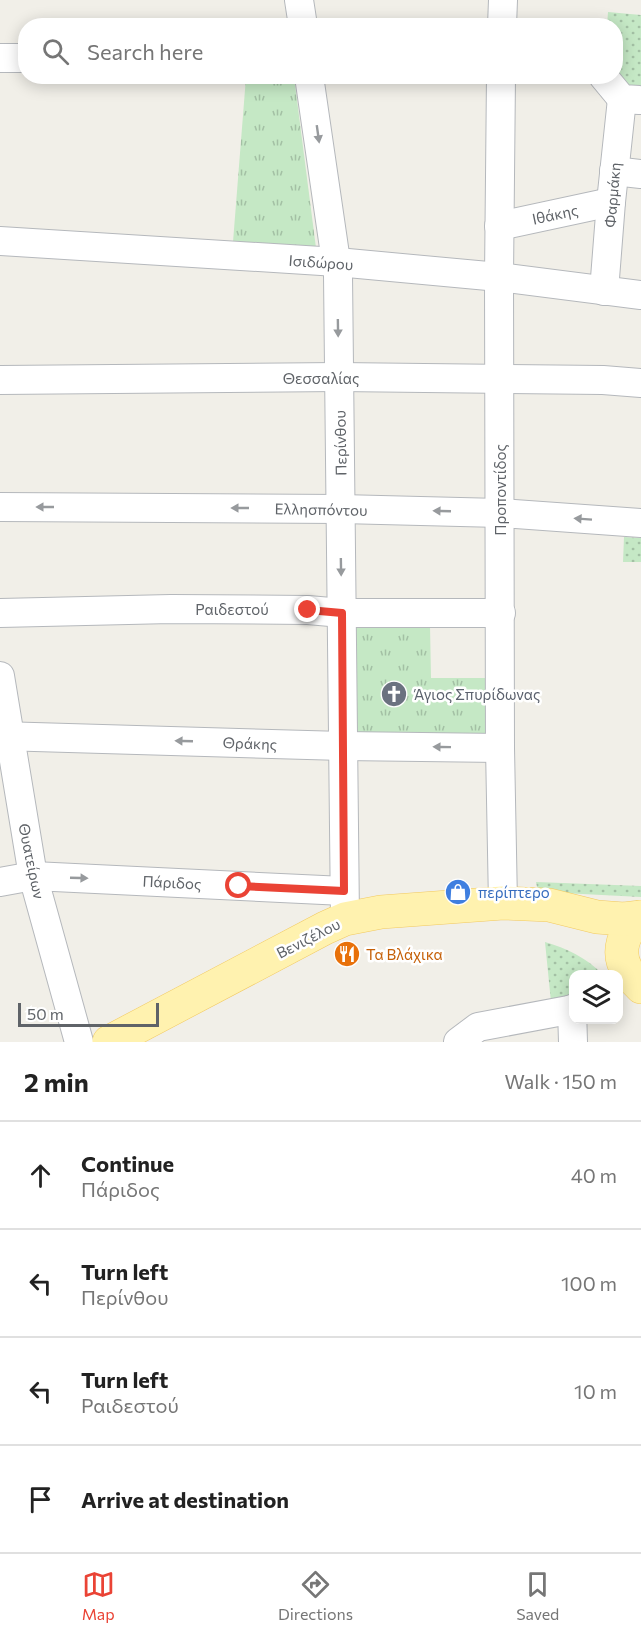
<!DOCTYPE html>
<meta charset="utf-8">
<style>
:root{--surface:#fff;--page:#f2f2f2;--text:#222;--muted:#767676;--line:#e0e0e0;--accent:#ea4335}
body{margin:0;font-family:Commissioner,sans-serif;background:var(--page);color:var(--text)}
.controls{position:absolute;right:18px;bottom:18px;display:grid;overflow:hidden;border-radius:12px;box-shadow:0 3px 15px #0003}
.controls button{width:54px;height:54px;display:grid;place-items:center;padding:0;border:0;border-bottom:2px solid var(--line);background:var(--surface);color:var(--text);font:30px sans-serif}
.scale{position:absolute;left:18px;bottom:15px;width:141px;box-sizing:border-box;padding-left:6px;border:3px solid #5f6368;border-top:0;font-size:16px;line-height:21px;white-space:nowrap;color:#5f6368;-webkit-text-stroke:4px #fff;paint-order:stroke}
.stop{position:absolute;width:18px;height:18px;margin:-14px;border:4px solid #ea4335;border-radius:50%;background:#fff}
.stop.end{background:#ea4335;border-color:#fff;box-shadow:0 2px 6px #0008}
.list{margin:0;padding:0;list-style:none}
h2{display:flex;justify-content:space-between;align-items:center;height:78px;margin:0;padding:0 24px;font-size:26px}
h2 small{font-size:20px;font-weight:400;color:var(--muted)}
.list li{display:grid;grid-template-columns:39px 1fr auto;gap:18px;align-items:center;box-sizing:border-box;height:108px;padding:0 24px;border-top:2px solid var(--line)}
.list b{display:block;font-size:22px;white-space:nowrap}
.list p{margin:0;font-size:20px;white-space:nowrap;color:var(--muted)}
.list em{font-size:20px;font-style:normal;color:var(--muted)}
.icon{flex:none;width:33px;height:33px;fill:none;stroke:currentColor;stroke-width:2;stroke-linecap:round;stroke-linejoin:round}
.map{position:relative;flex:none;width:641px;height:1042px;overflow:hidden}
.search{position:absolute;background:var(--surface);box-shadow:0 3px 15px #0003;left:18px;right:18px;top:18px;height:66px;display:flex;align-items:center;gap:15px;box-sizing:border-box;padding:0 21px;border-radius:24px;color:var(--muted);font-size:22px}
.sheet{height:510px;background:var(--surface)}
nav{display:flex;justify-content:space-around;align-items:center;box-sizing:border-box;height:84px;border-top:2px solid var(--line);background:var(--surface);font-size:16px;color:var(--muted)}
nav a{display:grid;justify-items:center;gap:3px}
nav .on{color:var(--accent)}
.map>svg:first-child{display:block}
</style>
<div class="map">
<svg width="641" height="1042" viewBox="0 0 641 1042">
<defs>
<pattern id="grass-dots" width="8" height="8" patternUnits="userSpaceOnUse" patternTransform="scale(1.5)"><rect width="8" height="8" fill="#c5e8c5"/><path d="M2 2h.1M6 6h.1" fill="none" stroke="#a3c0a4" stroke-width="1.8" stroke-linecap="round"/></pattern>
<pattern id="park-tufts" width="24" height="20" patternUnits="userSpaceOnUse" patternTransform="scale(1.5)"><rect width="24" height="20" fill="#c5e8c5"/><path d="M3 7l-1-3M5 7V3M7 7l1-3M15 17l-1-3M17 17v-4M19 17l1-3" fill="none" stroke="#a3c0a4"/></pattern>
</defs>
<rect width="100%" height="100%" fill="#f1efe8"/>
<g fill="url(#grass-dots)">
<polygon points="608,12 641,15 641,87 626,86 616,75 616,26 607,26"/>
<polygon points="624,537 641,538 641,562 623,562"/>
<polygon points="536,882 641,886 641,897 543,892 537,887"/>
<path d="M545 942C566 948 587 958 602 974L574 975 573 998 551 1002Z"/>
</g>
<g fill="url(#park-tufts)">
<polygon points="246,77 294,77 316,248 233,242"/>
<polygon points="354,625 430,625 431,678 489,678 489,734 356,733"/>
</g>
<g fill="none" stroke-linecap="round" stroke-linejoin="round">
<g stroke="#b5b8bc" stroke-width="30">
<g id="minor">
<polyline points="299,0 303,26"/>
<polyline points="502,26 503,0"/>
<polyline points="0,58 26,58"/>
<polyline points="309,76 338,275 345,919"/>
<polyline points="501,76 499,277 500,748 503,903"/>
<polyline points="603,76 622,99 639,100"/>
<polyline points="614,171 641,174"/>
<polyline points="499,226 611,202"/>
<polyline points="0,241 337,262 499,277 641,295"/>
<polyline points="604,291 611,202 622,99"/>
<polyline points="0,380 339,377 603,380 641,383"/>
<polyline points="0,507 341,509 500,513 641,523"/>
<polyline points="0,613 171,609 308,610 342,613 501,613"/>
<polyline points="0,676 33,876 79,1042"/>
<polyline points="0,736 343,746 500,748"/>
<polyline points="0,882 33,876 344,891"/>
<polyline points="572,1009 573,1042"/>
<polyline points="458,1042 478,1027 574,1009"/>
</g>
</g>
<g stroke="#f2c960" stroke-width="34">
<g id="major">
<path d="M641 917C624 930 615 952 628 972 631 978 637 982 641 987"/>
<polyline points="109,1042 325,928 345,919 381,912 503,903 549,905 597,917 624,919 641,917"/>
</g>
</g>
<use href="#minor" stroke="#fff" stroke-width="28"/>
<use href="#major" stroke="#fff2af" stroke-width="33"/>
</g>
<defs><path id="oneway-solid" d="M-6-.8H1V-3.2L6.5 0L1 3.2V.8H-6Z" transform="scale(1.5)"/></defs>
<g fill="#979a9d">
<use href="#oneway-solid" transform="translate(318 134) rotate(82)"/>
<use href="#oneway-solid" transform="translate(338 328) rotate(89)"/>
<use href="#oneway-solid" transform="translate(45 507) rotate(-180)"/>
<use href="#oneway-solid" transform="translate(240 508) rotate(-180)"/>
<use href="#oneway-solid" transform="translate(442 511) rotate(-178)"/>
<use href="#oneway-solid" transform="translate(583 519) rotate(-176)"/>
<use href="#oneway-solid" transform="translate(341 567) rotate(89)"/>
<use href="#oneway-solid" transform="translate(184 741) rotate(-178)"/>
<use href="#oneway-solid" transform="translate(442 747) rotate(-179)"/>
<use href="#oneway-solid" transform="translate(79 878) rotate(2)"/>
</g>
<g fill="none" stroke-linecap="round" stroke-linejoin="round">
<polyline stroke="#ea4335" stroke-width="8" points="239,886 344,891 342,613 308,610"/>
</g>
<defs>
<g id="church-disc" transform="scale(1.35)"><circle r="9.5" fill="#6b7280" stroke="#fff"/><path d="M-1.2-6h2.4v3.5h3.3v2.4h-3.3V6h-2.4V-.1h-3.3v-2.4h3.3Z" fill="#fff"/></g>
<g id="shop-disc" transform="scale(1.35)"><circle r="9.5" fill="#3f7fe0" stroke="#fff"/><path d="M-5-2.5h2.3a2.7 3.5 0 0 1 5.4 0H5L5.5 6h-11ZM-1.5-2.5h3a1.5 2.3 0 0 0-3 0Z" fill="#fff"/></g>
<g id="restaurant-disc" transform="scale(1.35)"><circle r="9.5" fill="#e8710a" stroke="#fff"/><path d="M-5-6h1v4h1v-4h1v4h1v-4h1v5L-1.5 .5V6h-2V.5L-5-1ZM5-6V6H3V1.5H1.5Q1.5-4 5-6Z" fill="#fff"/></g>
</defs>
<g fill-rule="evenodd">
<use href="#church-disc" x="394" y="694"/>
<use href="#shop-disc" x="458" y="892"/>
<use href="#restaurant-disc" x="347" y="954"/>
</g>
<g text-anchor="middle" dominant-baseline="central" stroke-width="5" stroke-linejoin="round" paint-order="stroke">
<g font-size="15" fill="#5f6368" stroke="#fff">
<text transform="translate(612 195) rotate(-85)">Φαρμάκη</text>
<text transform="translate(555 214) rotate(-12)">Ιθάκης</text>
<text transform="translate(321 262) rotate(4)">Ισιδώρου</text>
<text x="321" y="378">Θεσσαλίας</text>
<text transform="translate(340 443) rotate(-91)">Περίνθου</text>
<text transform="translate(500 490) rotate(-90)">Προποντίδος</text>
<text transform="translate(321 509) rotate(1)">Ελλησπόντου</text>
<text x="232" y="609">Ραιδεστού</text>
<text transform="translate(250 743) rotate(2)">Θράκης</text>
<text transform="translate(32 861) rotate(78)">Θυατείρων</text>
<text transform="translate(172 882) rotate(3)">Πάριδος</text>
<text transform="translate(308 938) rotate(-27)">Βενιζέλου</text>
</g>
<g font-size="15" fill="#5b616d" stroke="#fff" text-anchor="start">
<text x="414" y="694">Άγιος Σπυρίδωνας</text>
</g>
<g font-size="15" fill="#366cbe" stroke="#fff" text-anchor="start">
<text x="478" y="892">περίπτερο</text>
</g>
<g font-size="15" fill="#c56008" stroke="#fff" text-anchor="start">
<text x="366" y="954">Τα Βλάχικα</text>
</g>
</g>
</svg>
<div class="controls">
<button><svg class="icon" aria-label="layers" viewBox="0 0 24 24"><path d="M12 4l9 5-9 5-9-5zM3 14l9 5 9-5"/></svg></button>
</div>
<div class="scale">50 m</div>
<div class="stop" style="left:239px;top:886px"></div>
<div class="stop end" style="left:308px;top:610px"></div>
<div class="search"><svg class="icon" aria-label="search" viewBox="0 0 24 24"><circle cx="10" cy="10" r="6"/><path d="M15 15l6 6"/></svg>Search here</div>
</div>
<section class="sheet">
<h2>2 min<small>Walk · 150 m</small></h2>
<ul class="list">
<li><svg class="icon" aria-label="ahead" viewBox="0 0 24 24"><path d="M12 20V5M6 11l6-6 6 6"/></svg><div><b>Continue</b><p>Πάριδος</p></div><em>40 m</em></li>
<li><svg class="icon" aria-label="left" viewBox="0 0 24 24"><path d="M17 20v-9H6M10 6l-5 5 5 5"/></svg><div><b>Turn left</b><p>Περίνθου</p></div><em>100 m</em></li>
<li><svg class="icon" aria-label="left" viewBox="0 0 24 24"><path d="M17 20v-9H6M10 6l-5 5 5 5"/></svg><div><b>Turn left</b><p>Ραιδεστού</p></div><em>10 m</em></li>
<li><svg class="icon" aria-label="arrive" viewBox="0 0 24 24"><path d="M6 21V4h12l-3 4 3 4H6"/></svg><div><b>Arrive at destination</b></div></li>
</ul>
</section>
<nav>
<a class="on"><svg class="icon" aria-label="map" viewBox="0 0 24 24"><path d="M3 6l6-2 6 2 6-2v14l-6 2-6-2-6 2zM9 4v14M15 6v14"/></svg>Map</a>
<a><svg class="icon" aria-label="directions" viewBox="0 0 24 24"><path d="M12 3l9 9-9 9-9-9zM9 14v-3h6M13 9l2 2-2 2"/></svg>Directions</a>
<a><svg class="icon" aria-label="saved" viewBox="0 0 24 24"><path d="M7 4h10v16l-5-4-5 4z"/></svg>Saved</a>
</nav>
